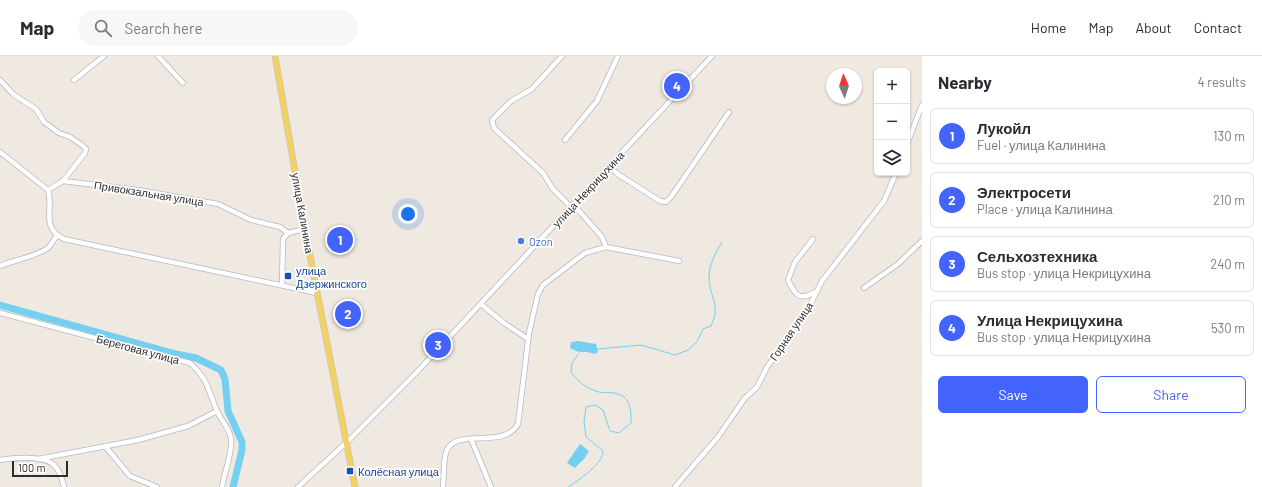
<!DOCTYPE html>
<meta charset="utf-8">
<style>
:root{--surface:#fff;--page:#f7f7f7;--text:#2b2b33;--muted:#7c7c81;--line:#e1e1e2;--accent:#4264fb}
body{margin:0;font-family:Barlow,sans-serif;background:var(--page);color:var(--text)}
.controls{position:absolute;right:12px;top:12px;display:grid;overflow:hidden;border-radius:6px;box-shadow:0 1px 3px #0004}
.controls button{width:36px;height:36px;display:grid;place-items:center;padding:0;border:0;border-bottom:1px solid var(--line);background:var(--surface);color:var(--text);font:20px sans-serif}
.compass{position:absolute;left:826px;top:12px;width:36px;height:36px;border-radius:50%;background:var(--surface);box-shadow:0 1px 3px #0004;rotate:357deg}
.scale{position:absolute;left:12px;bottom:10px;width:56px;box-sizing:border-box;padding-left:4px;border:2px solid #2e2e2e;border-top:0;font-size:11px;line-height:14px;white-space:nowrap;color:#2e2e2e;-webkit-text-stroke:3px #fff;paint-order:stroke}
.you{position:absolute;left:408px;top:158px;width:14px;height:14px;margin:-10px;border:3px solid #fff;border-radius:50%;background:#1a73e8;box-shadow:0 0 0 6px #1a73e833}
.badge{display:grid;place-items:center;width:26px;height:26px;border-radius:50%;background:var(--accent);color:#fff;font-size:13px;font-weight:700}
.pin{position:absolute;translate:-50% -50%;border:2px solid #fff;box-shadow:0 1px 4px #0006}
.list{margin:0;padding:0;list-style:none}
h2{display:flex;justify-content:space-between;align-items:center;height:52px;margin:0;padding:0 16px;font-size:17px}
h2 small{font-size:13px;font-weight:400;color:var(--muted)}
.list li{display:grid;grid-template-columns:26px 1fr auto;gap:12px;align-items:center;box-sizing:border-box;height:56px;margin:0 8px 8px;padding:0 8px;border:1px solid var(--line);border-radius:6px}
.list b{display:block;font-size:15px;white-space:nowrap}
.list p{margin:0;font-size:13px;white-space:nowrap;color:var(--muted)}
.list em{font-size:13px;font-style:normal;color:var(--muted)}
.actions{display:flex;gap:8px;padding:12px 16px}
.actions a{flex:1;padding:9px 0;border:1px solid var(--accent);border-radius:6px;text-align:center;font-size:14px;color:var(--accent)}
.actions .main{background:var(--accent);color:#fff}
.icon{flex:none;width:22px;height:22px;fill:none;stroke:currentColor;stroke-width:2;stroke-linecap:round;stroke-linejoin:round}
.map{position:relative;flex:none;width:922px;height:431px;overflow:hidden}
header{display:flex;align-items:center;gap:24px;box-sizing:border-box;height:56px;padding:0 20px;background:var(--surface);border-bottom:1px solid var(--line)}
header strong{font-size:19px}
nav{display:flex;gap:22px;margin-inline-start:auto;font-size:14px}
.search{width:280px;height:36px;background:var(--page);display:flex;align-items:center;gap:10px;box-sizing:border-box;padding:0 14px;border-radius:22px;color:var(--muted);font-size:15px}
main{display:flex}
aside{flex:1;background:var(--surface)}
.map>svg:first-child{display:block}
</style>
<header>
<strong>Map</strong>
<div class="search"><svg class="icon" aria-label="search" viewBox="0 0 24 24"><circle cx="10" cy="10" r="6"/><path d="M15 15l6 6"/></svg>Search here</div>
<nav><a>Home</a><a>Map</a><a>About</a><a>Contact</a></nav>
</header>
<main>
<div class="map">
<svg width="922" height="431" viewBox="0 0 922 431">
<rect width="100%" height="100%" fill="#efe9e1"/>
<g fill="#75cff0">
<path d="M578 285 596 288 598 296 595 298C584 294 582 299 570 292L571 286Z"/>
<polygon points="580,388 589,395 585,402 575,412 567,407"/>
</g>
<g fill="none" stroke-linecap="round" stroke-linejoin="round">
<g stroke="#75cff0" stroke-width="1">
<path d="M597 293 641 289 675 299 688 294 697 286 703 273 711 270C721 249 710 242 709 222 709 208 715 198 722 186"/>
<path d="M568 431C578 425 604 407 603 395L586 381 584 365 586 351 595 349 603 354 610 375 619 377 631 367C631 355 631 342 618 338 611 335 602 338 596 335 584 331 578 325 571 316L572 307 579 297"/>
</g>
<polyline stroke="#75cff0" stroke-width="7" points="0,249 176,298 196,302 221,314 225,323 228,355 242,386 242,394 233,431"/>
<g stroke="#b4b7c1" stroke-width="6">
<g id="minor">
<polyline points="158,0 183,27"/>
<polyline points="562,0 532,33 511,45 492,64 494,72 543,117 553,133 571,151"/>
<polyline points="0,24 14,39 36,53 44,66 59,77 70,81 82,89 86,93 85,97 63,125 48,134"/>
<polyline points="74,24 104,0"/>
<polyline points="565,84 597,45 618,0"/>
<polyline points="907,88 922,49"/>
<path d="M0 96 48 134C54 154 40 171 64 183L317 237"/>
<polyline points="610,109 616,117 660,145 666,146 671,141 729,56"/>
<polyline points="63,125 138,134 218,148 251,164 280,171 288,177"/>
<polyline points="573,148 602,181 606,191"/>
<path d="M813 183 795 206 788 224C796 241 800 245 817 235"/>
<path d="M0 210C14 204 35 201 48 192 52 189 53 183 57 180"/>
<polyline points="282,229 283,183 288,177 305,173"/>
<polyline points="864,232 898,208 922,185"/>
<polyline points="481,248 504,267 528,283"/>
<path d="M0 257 190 307C208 323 208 334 217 355 221 364 229 372 231 382 233 395 224 418 222 431"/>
<polyline points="471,383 491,431"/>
<polyline points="105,390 130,420 157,431"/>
<polyline points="38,403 138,384 188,370 217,355"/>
<path d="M0 404C15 402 40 399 53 408 60 414 62 423 64 431"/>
<polyline points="298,431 347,386 415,318 712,0"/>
<path d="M443 431C444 422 443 402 447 394 458 371 504 394 518 368L529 277 538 238 543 229 585 197 606 191 679 205"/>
<polyline points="675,431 718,381 745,342 757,331 767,311 808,253 822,225 884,145 896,117"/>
</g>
</g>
<g stroke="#c9c9c9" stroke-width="7">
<polyline id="major" points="275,0 306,179 355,431"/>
</g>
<use href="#minor" stroke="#fff" stroke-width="4.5"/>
<use href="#major" stroke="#f2d163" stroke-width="5.5"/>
</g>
<circle fill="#3f7fe0" stroke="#fff" stroke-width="1.5" cx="521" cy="185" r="4"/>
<g fill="#1a4fb4" stroke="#fff" stroke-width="1.5">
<rect x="284" y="216" width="8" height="8" rx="2"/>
<rect x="346" y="411" width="8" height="8" rx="2"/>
</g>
<g text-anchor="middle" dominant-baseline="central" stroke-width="3.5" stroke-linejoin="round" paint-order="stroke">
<g font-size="11" fill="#2e2e2e" stroke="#fff">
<text transform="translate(588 133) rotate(-47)">улица Некрицухина</text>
<text transform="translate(149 137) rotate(9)">Привокзальная улица</text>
<text transform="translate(303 157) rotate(80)">улица Калинина</text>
<text transform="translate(791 275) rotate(-56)">Горная улица</text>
<text transform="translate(138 293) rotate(15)">Береговая улица</text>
</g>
<g font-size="11" fill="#366cbe" stroke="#fff" text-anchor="start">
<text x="529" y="185">Ozon</text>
</g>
<g font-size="11" fill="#164399" stroke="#fff" text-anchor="start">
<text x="296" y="214">улица<tspan x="296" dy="13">Дзержинского</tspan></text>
<text x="358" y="415">Колёсная улица</text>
</g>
</g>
</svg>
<div class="controls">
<button>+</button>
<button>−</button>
<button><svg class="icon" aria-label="layers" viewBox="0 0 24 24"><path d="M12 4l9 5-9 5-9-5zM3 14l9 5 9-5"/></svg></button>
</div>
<svg class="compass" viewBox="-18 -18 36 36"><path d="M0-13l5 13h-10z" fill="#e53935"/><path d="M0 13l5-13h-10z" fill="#7c7c81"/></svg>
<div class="scale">100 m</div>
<div class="you"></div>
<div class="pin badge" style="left:340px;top:184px">1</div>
<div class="pin badge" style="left:348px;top:258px">2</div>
<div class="pin badge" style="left:438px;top:289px">3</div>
<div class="pin badge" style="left:677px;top:30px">4</div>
</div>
<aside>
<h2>Nearby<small>4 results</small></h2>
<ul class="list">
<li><span class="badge">1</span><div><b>Лукойл</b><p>Fuel · улица Калинина</p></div><em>130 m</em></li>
<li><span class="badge">2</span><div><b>Электросети</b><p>Place · улица Калинина</p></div><em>210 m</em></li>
<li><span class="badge">3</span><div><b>Сельхозтехника</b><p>Bus stop · улица Некрицухина</p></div><em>240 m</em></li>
<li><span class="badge">4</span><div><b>Улица Некрицухина</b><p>Bus stop · улица Некрицухина</p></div><em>530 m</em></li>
</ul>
<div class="actions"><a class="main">Save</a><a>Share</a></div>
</aside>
</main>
